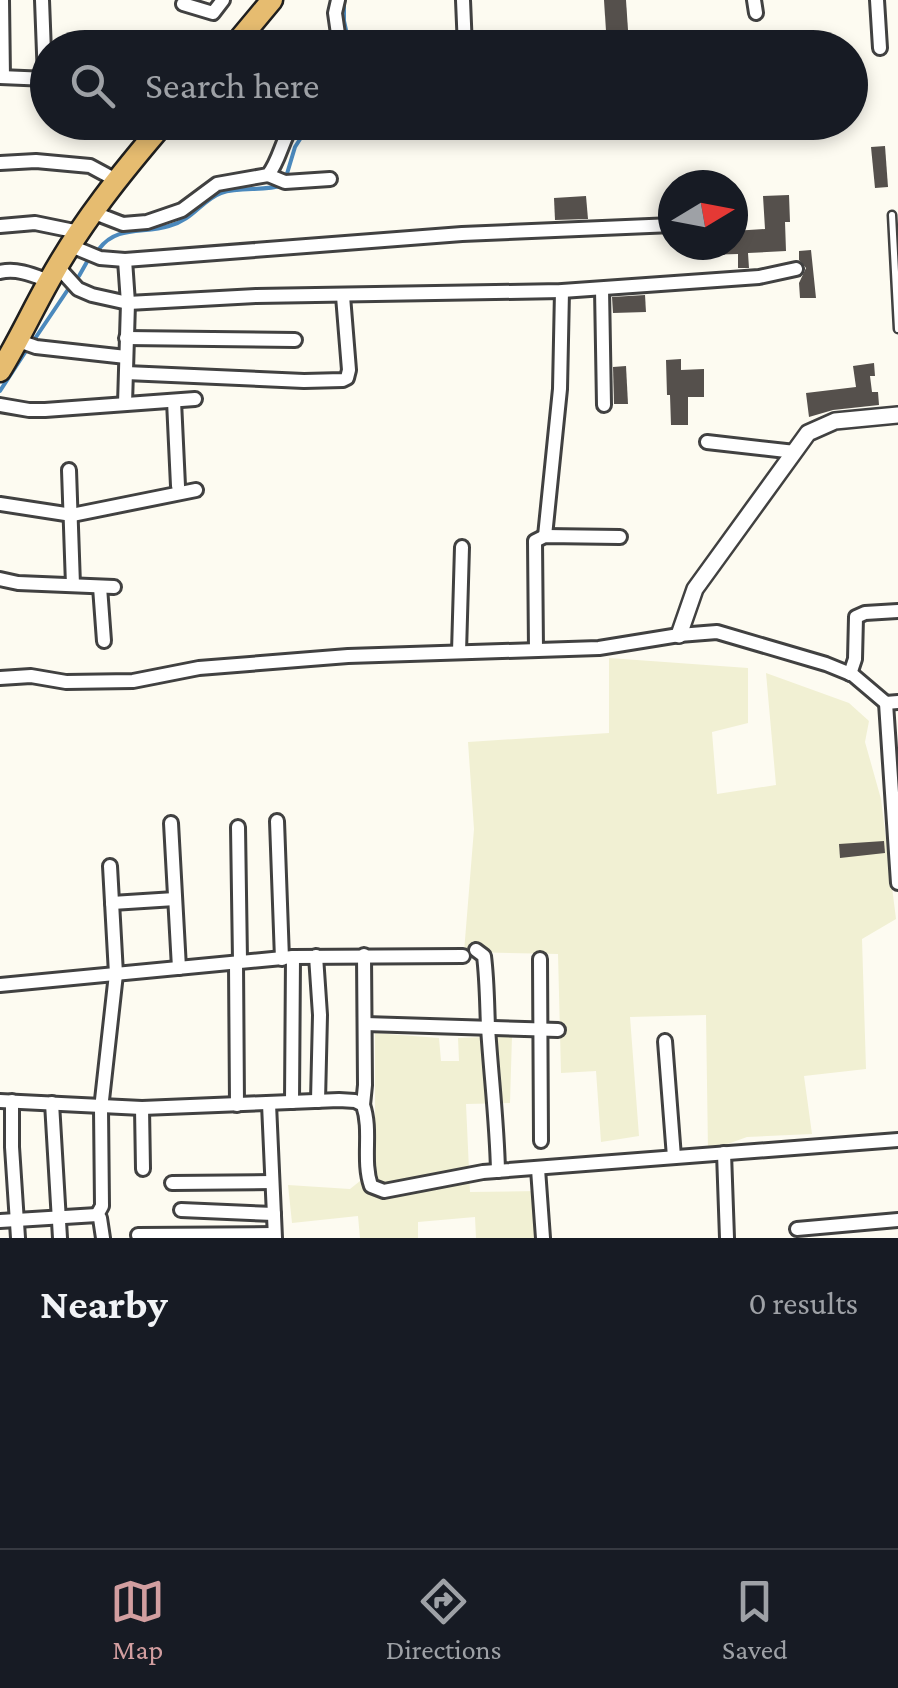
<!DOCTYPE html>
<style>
:root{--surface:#171b24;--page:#20242c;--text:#f1f3f6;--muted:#9ea1a6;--line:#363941;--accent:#d29ea0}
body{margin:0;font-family:"Crimson Pro",serif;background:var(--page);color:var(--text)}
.compass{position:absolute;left:658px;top:170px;width:90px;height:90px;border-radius:50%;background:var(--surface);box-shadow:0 5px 15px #0003;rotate:80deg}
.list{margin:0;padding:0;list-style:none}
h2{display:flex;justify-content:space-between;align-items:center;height:130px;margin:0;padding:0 40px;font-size:42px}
h2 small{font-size:32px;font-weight:400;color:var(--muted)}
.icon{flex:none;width:55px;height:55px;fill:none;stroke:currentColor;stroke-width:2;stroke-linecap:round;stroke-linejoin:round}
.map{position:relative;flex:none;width:898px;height:1238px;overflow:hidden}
.search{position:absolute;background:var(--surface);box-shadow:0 5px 15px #0003;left:30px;right:30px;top:30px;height:110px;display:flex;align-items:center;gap:25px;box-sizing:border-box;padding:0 35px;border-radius:55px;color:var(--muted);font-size:38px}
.sheet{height:310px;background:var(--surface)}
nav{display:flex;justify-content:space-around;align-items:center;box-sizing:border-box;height:140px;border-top:2px solid var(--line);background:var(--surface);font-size:28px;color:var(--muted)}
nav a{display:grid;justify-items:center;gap:5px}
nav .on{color:var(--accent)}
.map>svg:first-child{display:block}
</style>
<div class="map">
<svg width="898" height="1238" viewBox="0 0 898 1238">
<rect width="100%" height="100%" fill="#fdfbf1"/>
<g fill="#f1f0d3">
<polygon points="609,658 748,668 748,723 712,732 717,794 776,785 766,673 849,703 869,721 865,742 881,799 896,919 862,939 866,1069 804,1076 812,1134 747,1137 708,1151 706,1015 630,1017 639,1136 601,1142 596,1071 561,1073 558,954 464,952 474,829 468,742 609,733"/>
<polygon points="375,1033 439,1038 441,1061 459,1061 458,1038 512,1036 510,1103 466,1104 470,1192 538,1191 538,1238 476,1238 475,1217 418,1222 418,1238 360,1238 358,1216 292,1223 288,1185 350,1189 375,1169"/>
</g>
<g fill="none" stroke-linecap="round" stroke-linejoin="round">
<g stroke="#4b89bd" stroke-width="4">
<polyline points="344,0 344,21 350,48"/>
<polyline points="286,177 295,147 311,122"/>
<path d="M99 249C117 225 143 234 169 226 193 220 202 200 221 193 241 186 264 192 283 185"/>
<polyline points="79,276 88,260"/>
<polyline points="34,340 69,288"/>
<polyline points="0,391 26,351"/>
</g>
</g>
<g fill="#55504c">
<polygon points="604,0 626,0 628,30 606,31"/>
<polygon points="885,146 888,187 875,188 871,147"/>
<polygon points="789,195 790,222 785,222 786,251 748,253 749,268 738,268 738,254 704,255 704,245 733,245 733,231 765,229 763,196"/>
<polygon points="586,196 588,219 555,220 554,198"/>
<polygon points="811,250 816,298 800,298 799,283 806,268 799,260 799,251"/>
<polygon points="645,295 646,312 613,313 612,297"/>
<polygon points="681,359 681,370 704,369 704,397 688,397 688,425 671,425 670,395 667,395 666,360"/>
<polygon points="874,363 875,376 870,376 872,392 878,392 879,405 833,410 809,417 806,393 856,387 853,366"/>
<polygon points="626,366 628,404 614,404 613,367"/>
<polygon points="884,841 885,853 840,858 839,844"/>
</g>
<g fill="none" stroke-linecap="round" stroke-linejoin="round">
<g stroke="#414141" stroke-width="11">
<polyline id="service" points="892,215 898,329"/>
</g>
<g stroke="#414141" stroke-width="18">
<g id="minor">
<polyline points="2,0 3,77"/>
<polyline points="42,0 45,79"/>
<polyline points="338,0 335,13 340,48"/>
<polyline points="463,0 465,48"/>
<polyline points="754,0 756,13"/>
<polyline points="877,0 880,48"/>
<polyline points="183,4 213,13 223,0"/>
<polyline points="0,77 48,79"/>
<polyline points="0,163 36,161 90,166 116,180"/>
<polyline points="268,175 285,182 330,179"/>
<path d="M92 212 123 224 147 222 182 210 217 184 268 175C280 160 282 139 294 122"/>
<polyline points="0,226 35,223 79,232"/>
<polyline points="71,246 100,258 125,260 462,234 673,225"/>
<polyline points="58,267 78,289 92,295 128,303 256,296 562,291 759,277 796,269"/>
<path d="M0 272C17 268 33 275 49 281"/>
<polyline points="602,289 604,405"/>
<polyline points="126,338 295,340"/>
<polyline points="19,341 36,347 126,357"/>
<polyline points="126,373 304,381 343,380 347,378 349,370 343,296"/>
<polyline points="174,401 178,486"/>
<polyline points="125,404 128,303 125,260"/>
<polyline points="0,405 29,410 45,410 195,399"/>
<polyline points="707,442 795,452"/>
<polyline points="69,470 73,585"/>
<polyline points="0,504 72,515 196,490"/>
<polyline points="545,536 560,389 562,291"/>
<polyline points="0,579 18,583 114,587"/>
<polyline points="100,587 104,641"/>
<polyline points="536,650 535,541 545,536 620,537"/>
<polyline points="459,652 462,547"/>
<polyline points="850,674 855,659 856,617 865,613 898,611"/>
<polyline points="0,678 31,676 66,682 133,681 199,668 348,656 599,648 679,635 717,632 826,664 853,675 886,703"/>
<polyline points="898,702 886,703 898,883"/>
<polyline points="277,821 282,959"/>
<polyline points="171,823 179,968"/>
<polyline points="112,903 175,899"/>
<path d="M476 950 484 956C487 980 487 1003 488 1027 491 1075 497 1123 498 1171"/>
<polyline points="316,956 320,1015 318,1101"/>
<polyline points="540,959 541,1141"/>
<polyline points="0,985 293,957 463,956"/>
<polyline points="365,1024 558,1030"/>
<polyline points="665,1041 674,1157"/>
<path d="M0 1101 142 1108 339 1100 355 1101 363 1105C372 1131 362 1160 371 1186L384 1191 483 1172 898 1140"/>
<polyline points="12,1101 12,1147 18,1238"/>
<polyline points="292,1102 293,957"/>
<polyline points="52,1103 60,1238"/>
<polyline points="269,1104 275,1238"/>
<polyline points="237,1105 236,963 240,960 238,827"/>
<polyline points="363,1105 365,1085 364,955"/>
<polyline points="142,1108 143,1169"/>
<polyline points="724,1153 727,1238"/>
<polyline points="538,1169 543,1238"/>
<polyline points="172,1183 272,1182"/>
<polyline points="181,1210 274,1214"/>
<polyline points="97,1215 102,1206 101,1109 116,974 110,866"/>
<polyline points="0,1221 97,1215 100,1218 103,1238"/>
<polyline points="797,1229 898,1220"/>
<polyline points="138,1235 274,1234"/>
</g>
</g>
<g stroke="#414141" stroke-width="20">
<polyline id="tertiary" points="679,635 695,589 808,433 835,421 898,415"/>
</g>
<g stroke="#1f1f1f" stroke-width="25">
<g id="trunk">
<polyline points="232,48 272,0"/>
<path d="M0 371C18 342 32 311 49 281 81 223 122 172 165 122"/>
</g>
</g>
<use href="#service" stroke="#fff" stroke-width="6"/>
<use href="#minor" stroke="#fff" stroke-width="12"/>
<use href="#tertiary" stroke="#fff" stroke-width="15"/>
<use href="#trunk" stroke="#e6bc70" stroke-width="20"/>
</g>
</svg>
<svg class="compass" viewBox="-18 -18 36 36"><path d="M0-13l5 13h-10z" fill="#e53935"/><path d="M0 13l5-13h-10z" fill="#9ea1a6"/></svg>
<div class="search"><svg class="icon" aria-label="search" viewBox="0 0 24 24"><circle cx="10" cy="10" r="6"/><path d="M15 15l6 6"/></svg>Search here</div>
</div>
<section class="sheet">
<h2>Nearby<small>0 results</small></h2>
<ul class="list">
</ul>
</section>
<nav>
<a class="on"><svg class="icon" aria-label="map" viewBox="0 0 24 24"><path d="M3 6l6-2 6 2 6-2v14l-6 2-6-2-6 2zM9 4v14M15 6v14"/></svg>Map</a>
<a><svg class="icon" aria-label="directions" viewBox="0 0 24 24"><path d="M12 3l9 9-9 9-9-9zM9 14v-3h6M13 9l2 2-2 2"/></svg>Directions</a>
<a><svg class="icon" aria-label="saved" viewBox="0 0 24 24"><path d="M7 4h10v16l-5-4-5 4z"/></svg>Saved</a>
</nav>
